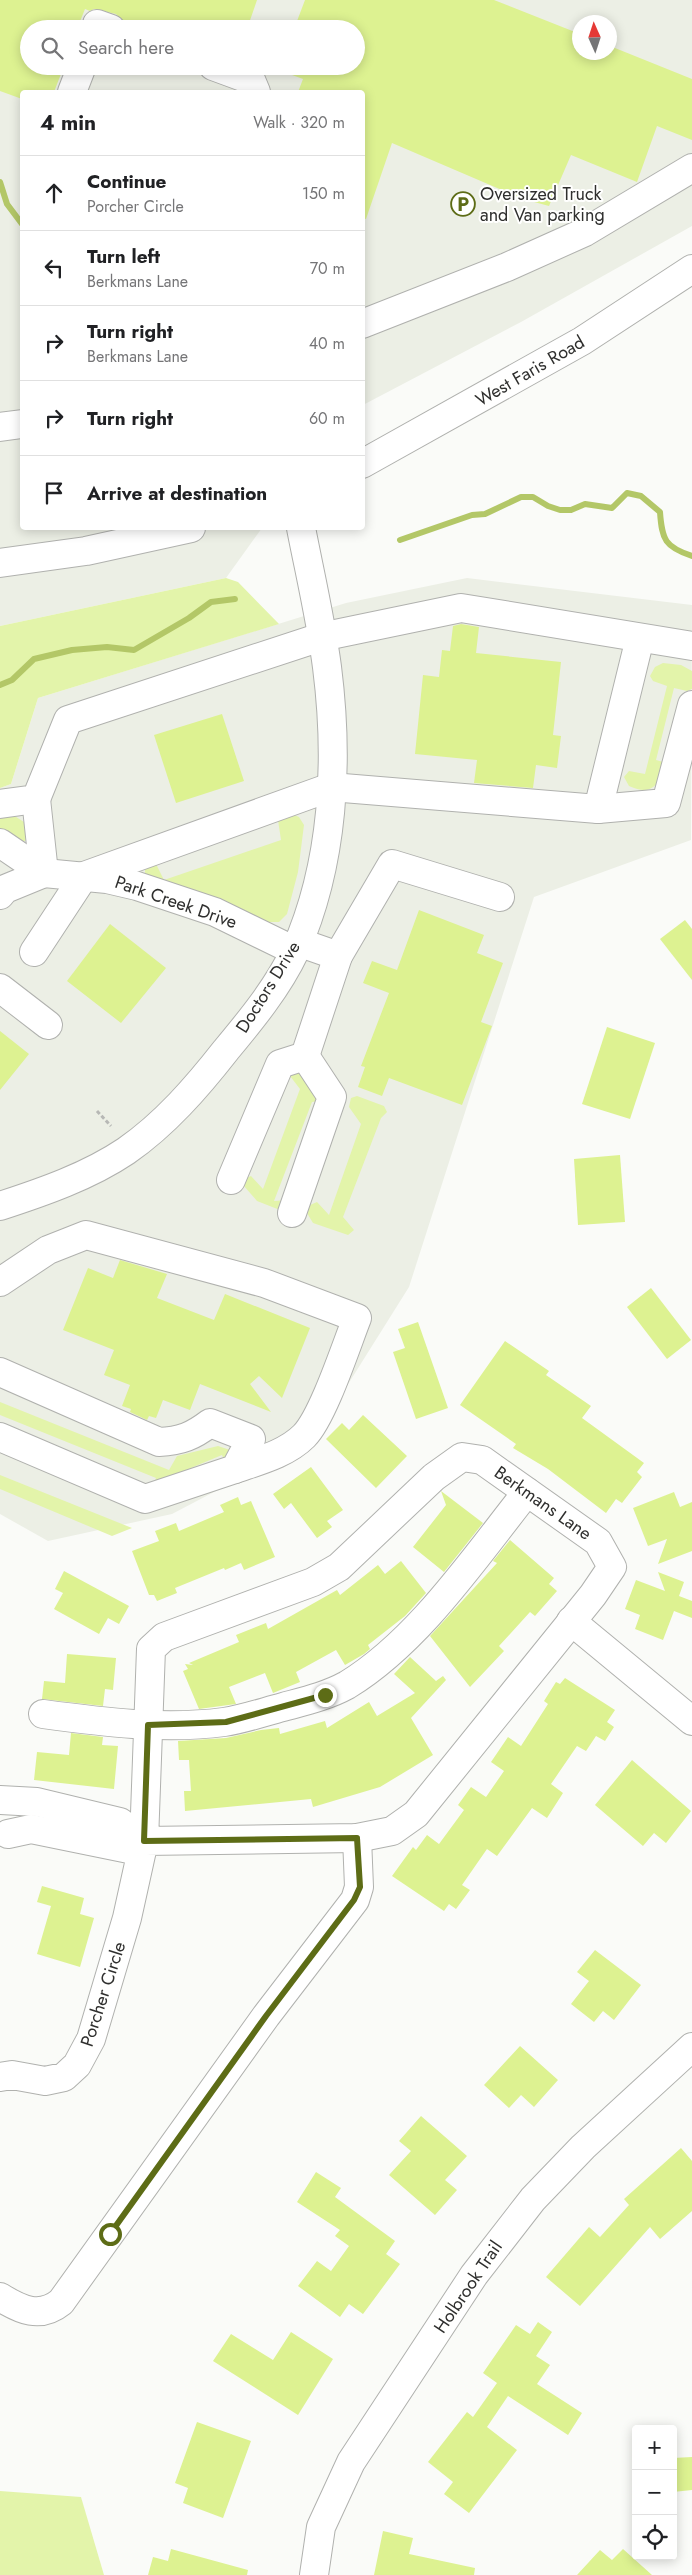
<!DOCTYPE html>
<meta charset="utf-8">
<style>
:root{--surface:#fff;--page:#f6f6f6;--text:#202124;--muted:#757577;--line:#e0e0e0}
body{margin:0;font-family:Jost,sans-serif;background:var(--page);color:var(--text)}
.controls{position:absolute;right:15px;bottom:15px;display:grid;overflow:hidden;border-radius:5px;box-shadow:0 2px 12px #0003}
.controls button{width:45px;height:45px;display:grid;place-items:center;padding:0;border:0;border-bottom:1px solid var(--line);background:var(--surface);color:var(--text);font:25px sans-serif}
.compass{position:absolute;left:572px;top:15px;width:45px;height:45px;border-radius:50%;background:var(--surface);box-shadow:0 2px 12px #0003;rotate:357deg}
.stop{position:absolute;width:15px;height:15px;margin:-11px;border:4px solid #5d6c16;border-radius:50%;background:#fff}
.stop.end{background:#5d6c16;border-color:#fff;box-shadow:0 1px 5px #0008}
.list{margin:0;padding:0;list-style:none}
h2{display:flex;justify-content:space-between;align-items:center;height:65px;margin:0;padding:0 20px;font-size:21px}
h2 small{font-size:16px;font-weight:400;color:var(--muted)}
.list li{display:grid;grid-template-columns:32px 1fr auto;gap:15px;align-items:center;box-sizing:border-box;height:75px;padding:0 20px;border-top:1px solid var(--line)}
.list b{display:block;font-size:19px;white-space:nowrap}
.list p{margin:0;font-size:16px;white-space:nowrap;color:var(--muted)}
.list em{font-size:16px;font-style:normal;color:var(--muted)}
.icon{flex:none;width:28px;height:28px;fill:none;stroke:currentColor;stroke-width:2;stroke-linecap:round;stroke-linejoin:round}
.map{position:relative;flex:none;width:692px;height:2575px;overflow:hidden}
.search{position:absolute;background:var(--surface);box-shadow:0 2px 12px #0003;left:20px;top:20px;width:345px;height:55px;display:flex;align-items:center;gap:12px;box-sizing:border-box;padding:0 18px;border-radius:28px;color:var(--muted);font-size:19px}
.panel{position:absolute;background:var(--surface);box-shadow:0 2px 12px #0003;left:20px;top:90px;width:345px;height:440px;border-radius:5px}
.map>svg:first-child{display:block}
</style>
<div class="map">
<svg width="692" height="2575" viewBox="0 0 692 2575">
<rect width="100%" height="100%" fill="#fafbf8"/>
<g fill="#ecefe5" fill-rule="evenodd">
<path d="M0 0H692V226L521 322 363 405 362 92H22V528H262L226 578 0 626ZM580 22H610V52H580ZM29 29H356V66H29Z"/>
<polygon points="467,578 692,605 691,840 534,897 409,1287 313,1440 172,1514 48,1541 0,1514 0,788 11,784 38,698 346,603"/>
</g>
<g fill="#e3f4aa">
<polygon points="226,578 238,582 279,624 38,698 11,784 0,788 0,626"/>
<path d="M663 663 681 665 692 671V689L687 691 674 688 656 760 667 763 668 771C655 786 651 796 629 786L624 777 629 771 645 774 667 686 653 681 650 676 655 667Z"/>
<polygon points="292,814 299,817 304,825 298,872 287,914 279,922 266,922 145,877 145,868 155,862 164,880 281,840 278,820"/>
<polygon points="13,815 24,822 27,837 25,841 21,842 0,830 0,817"/>
<polygon points="292,1064 332,1099 312,1102 274,1201 288,1200 285,1212 257,1201 243,1185 246,1178 251,1176 263,1189 300,1089 290,1076"/>
<polygon points="357,1096 384,1106 387,1112 381,1118 343,1217 354,1230 348,1235 313,1223 307,1213 310,1205 317,1202 329,1215 361,1124 349,1107 351,1098"/>
<polygon points="0,1402 169,1470 177,1456 218,1446 230,1450 227,1467 222,1455 162,1480 151,1492 156,1478 0,1415"/>
<polygon points="0,1475 132,1528 112,1536 0,1489"/>
<polygon points="0,2491 81,2497 104,2575 0,2575"/>
</g>
<g fill="none" stroke-linecap="round" stroke-linejoin="round">
<g stroke="#b3c767" stroke-width="6">
<polyline points="0,182 7,204 22,224"/>
<path d="M400 540 472 515 485 514 521 497H533L548 506 560 510H571L585 504 612 508 627 493 641 496 660 512C662 540 665 547 692 556"/>
<polyline points="0,685 12,680 34,659 72,650 107,647 134,650 189,618 211,602 235,599"/>
</g>
</g>
<g fill="#ddf291">
<polygon points="0,0 257,0 247,29 139,29 125,24 116,14 94,9 90,11 85,9 77,29 29,29 29,66 64,66 54,92 22,92 22,99 0,91"/>
<polygon points="305,0 494,0 580,34 580,52 610,52 610,46 692,79 692,140 657,126 637,182 571,155 549,206 523,199 392,143 366,219 362,218 362,92 298,92 303,79 273,68 356,66 356,29 294,29"/>
<polygon points="461,624 479,627 476,653 561,662 553,735 561,736 557,768 536,765 533,788 474,783 477,760 415,754 423,675 439,677 442,650 450,651 453,626"/>
<polygon points="222,714 244,781 176,803 154,735"/>
<polygon points="419,910 484,935 477,953 503,963 481,1022 492,1026 462,1105 389,1078 382,1096 358,1087 365,1067 361,1066 389,993 363,983 372,961 397,970"/>
<polygon points="685,920 692,929 692,980 660,939"/>
<polygon points="110,924 166,968 121,1023 67,981"/>
<polygon points="607,1027 655,1043 630,1119 582,1104"/>
<polygon points="0,1031 29,1054 0,1090"/>
<polygon points="620,1155 625,1222 578,1225 574,1159"/>
<polygon points="120,1260 167,1274 157,1298 214,1320 225,1294 310,1328 282,1398 259,1376 250,1384 271,1412 200,1384 190,1410 163,1400 156,1418 149,1416 147,1420 130,1412 131,1409 122,1406 130,1385 104,1375 114,1350 63,1330 88,1268 113,1278"/>
<polygon points="651,1288 691,1340 667,1359 627,1307"/>
<polygon points="418,1322 448,1408 416,1419 393,1352 405,1348 398,1329"/>
<polygon points="505,1341 549,1371 546,1375 591,1406 582,1418 644,1463 637,1472 642,1477 622,1503 616,1499 606,1513 548,1469 513,1448 516,1444 460,1405"/>
<polygon points="363,1415 407,1456 376,1488 326,1439 342,1423 349,1430"/>
<polygon points="311,1467 343,1510 327,1521 332,1527 317,1538 291,1503 284,1509 273,1494"/>
<polygon points="441,1491 483,1523 444,1572 413,1547 446,1505"/>
<polygon points="674,1492 680,1507 692,1502 692,1551 658,1564 667,1539 648,1546 633,1508"/>
<polygon points="238,1497 241,1505 251,1501 275,1557 244,1570 241,1563 225,1570 224,1568 175,1588 177,1593 157,1601 154,1595 149,1595 132,1551 159,1541 155,1531 176,1523 179,1531 224,1512 220,1505"/>
<polygon points="510,1540 554,1578 549,1584 557,1591 535,1616 530,1612 499,1646 504,1651 470,1687 430,1636 497,1563 493,1561"/>
<polygon points="401,1561 426,1593 405,1616 368,1645 370,1649 364,1654 345,1665 336,1650 296,1672 300,1682 273,1693 265,1673 229,1687 236,1704 199,1709 183,1671 188,1669 185,1664 193,1665 189,1663 239,1642 236,1635 266,1623 268,1629 337,1590 340,1595 378,1565 385,1574"/>
<polygon points="64,1571 129,1606 119,1624 108,1618 99,1634 54,1609 63,1593 55,1589"/>
<polygon points="658,1572 684,1582 679,1596 692,1601 692,1618 674,1611 663,1640 635,1629 640,1615 625,1609 636,1580 665,1591"/>
<polygon points="67,1654 116,1658 113,1690 105,1689 103,1706 42,1699 44,1681 65,1683"/>
<polygon points="410,1657 436,1681 443,1676 446,1680 411,1718 433,1755 380,1787 313,1807 311,1799 185,1811 184,1791 191,1791 189,1760 179,1760 178,1741 226,1738 261,1730 279,1728 280,1734 325,1721 327,1728 369,1702 377,1716 415,1693 394,1674"/>
<polygon points="565,1678 615,1710 607,1722 614,1727 605,1741 596,1736 586,1751 577,1746 551,1784 563,1793 547,1818 532,1808 497,1856 487,1849 462,1885 470,1890 456,1909 449,1904 444,1911 392,1876 413,1847 416,1850 427,1835 439,1844 464,1810 458,1805 471,1787 486,1797 504,1771 491,1762 508,1737 521,1746 548,1704 544,1701 556,1682 560,1684"/>
<polygon points="71,1733 103,1737 102,1745 118,1746 114,1789 34,1780 37,1752 69,1755"/>
<polygon points="632,1760 691,1811 666,1843 654,1833 643,1846 595,1805"/>
<polygon points="42,1886 84,1898 80,1914 94,1918 80,1967 37,1954 51,1906 37,1902"/>
<polygon points="595,1950 641,1985 614,2020 603,2011 594,2022 571,2004 589,1981 577,1972"/>
<polygon points="520,2046 558,2080 534,2107 521,2095 509,2108 484,2085"/>
<polygon points="421,2116 467,2156 445,2180 457,2190 435,2215 389,2175 411,2151 399,2141"/>
<polygon points="681,2148 692,2161 692,2211 660,2239 650,2227 580,2306 546,2277 589,2227 600,2237 629,2205 624,2199"/>
<polygon points="316,2172 341,2188 335,2197 395,2241 386,2254 400,2264 363,2314 349,2304 340,2317 298,2286 317,2261 331,2271 349,2246 335,2236 340,2230 297,2202"/>
<polygon points="538,2322 552,2332 536,2356 550,2365 537,2384 582,2413 568,2435 508,2396 487,2427 517,2450 469,2513 444,2494 453,2482 428,2462 467,2412 473,2417 497,2383 483,2373 516,2325 530,2334"/>
<polygon points="291,2332 333,2359 298,2415 213,2361 231,2334 273,2360"/>
<polygon points="197,2422 251,2441 223,2518 183,2503 188,2488 175,2483"/>
<polygon points="692,2457 692,2490 673,2492 673,2458"/>
<polygon points="383,2531 413,2538 409,2554 475,2568 474,2575 374,2575"/>
<polygon points="171,2549 248,2570 247,2575 148,2575 153,2557 168,2561"/>
<polygon points="623,2549 652,2575 577,2575 600,2550 612,2560"/>
</g>
<g fill="none" stroke-linecap="round" stroke-linejoin="round">
<g stroke="#b0b1ae" stroke-width="30">
<g id="minor">
<polyline points="96,29 97,24 111,29"/>
<polyline points="213,66 251,80 256,92"/>
<polyline points="72,92 82,66"/>
<polyline points="362,324 507,267 585,232 692,168"/>
<polyline points="0,427 22,424"/>
<polyline points="0,804 36,799 68,720 321,637 461,608 692,646"/>
<polyline points="598,809 640,638"/>
<polyline points="0,843 44,873 107,879 137,886 215,912 295,951"/>
<polyline points="0,895 5,889 44,873 36,799"/>
<polyline points="298,942 338,956 392,864 500,897"/>
<polyline points="34,952 84,876 331,787 598,809 666,803 692,705"/>
<polyline points="0,988 48,1025"/>
<polyline points="231,1180 280,1064 305,1056 338,956"/>
<path d="M0 1206C43 1192 89 1176 126 1151 165 1124 197 1087 226 1050 251 1020 278 987 295 951 334 864 339 761 327 667 321 621 310 574 301 528"/>
<polyline points="292,1213 332,1097 305,1056"/>
<path d="M0 1282 48 1250 86 1235 264 1283 357 1318C346 1346 323 1417 304 1436 286 1454 258 1461 235 1469"/>
<path d="M0 1372 159 1442C181 1441 193 1436 210 1423L251 1439 235 1469 145 1499 0 1437"/>
<polyline points="571,1621 692,1721"/>
<path d="M43 1714C103 1722 164 1730 224 1722 244 1719 264 1712 283 1707 305 1701 327 1696 347 1685 419 1641 475 1557 527 1492"/>
<polyline points="0,1800 37,1802 120,1822 144,1841"/>
<polyline points="0,2077 12,2075 45,2081 64,2077 77,2065 91,2039 127,1918 144,1841 151,1649 164,1637 313,1582 339,1567 434,1477 462,1457 482,1460 598,1542 612,1567 593,1595 416,1814 392,1831 357,1838 144,1841 129,1849 31,1829 8,1834"/>
<path d="M0 2297C21 2310 40 2319 61 2302L266 2016 355 1900 359 1887 357 1838"/>
<polyline points="314,2575 321,2527 351,2462 474,2275 533,2199 583,2147 692,2047"/>
</g>
</g>
<g stroke="#b0b1ae" stroke-width="30">
<g id="major">
<polyline points="362,464 582,341 692,269"/>
<polyline points="0,563 86,551 191,528"/>
</g>
</g>
<polyline stroke="#b7b8b5" stroke-width="3" stroke-dasharray="4 2.5" stroke-linecap="butt" points="97,1111 111,1126"/>
<use href="#minor" stroke="#fff" stroke-width="28"/>
<use href="#major" stroke="#fff" stroke-width="28"/>
</g>
<g fill="none" stroke-linecap="round" stroke-linejoin="round">
<polyline stroke="#5d6c16" stroke-width="6" points="110,2234 266,2016 354,1900 360,1887 357,1838 144,1841 148,1725 226,1722 325,1695"/>
</g>
<defs>
<g id="parking-ring" transform="scale(1.25)"><circle r="9.5" fill="#fffffe" stroke="#5d6c16" stroke-width="1.5"/><path d="M-3.5-5.5H1a3.5 3.5 0 0 1 0 7H-1V5.5H-3.5ZM-1-3.4V-.6H.8a1.4 1.4 0 0 0 0-2.8Z" fill="#5d6c16"/></g>
</defs>
<g fill-rule="evenodd">
<use href="#parking-ring" x="463" y="204"/>
</g>
<g text-anchor="middle" dominant-baseline="central" stroke-width="4" stroke-linejoin="round" paint-order="stroke">
<g font-size="18" fill="#2f2f2e" stroke="#fffffe" text-anchor="start">
<text x="480" y="194">Oversized Truck<tspan x="480" dy="21">and Van parking</tspan></text>
</g>
<g font-size="18" fill="#2f2f2e" stroke="#fffffe">
<text transform="translate(530 371) rotate(-30)">West Faris Road</text>
<text transform="translate(176 902) rotate(19)">Park Creek Drive</text>
<text transform="translate(268 987) rotate(-58)">Doctors Drive</text>
<text transform="translate(543 1503) rotate(35)">Berkmans Lane</text>
<text transform="translate(103 1994) rotate(-72)">Porcher Circle</text>
<text transform="translate(468 2287) rotate(-56)">Holbrook Trail</text>
</g>
</g>
</svg>
<div class="controls">
<button>+</button>
<button>−</button>
<button><svg class="icon" aria-label="locate" viewBox="0 0 24 24"><circle cx="12" cy="12" r="6"/><path d="M12 2v4M12 18v4M2 12h4M18 12h4"/></svg></button>
</div>
<svg class="compass" viewBox="-18 -18 36 36"><path d="M0-13l5 13h-10z" fill="#e53935"/><path d="M0 13l5-13h-10z" fill="#757577"/></svg>
<div class="stop" style="left:110px;top:2234px"></div>
<div class="stop end" style="left:325px;top:1695px"></div>
<div class="search"><svg class="icon" aria-label="search" viewBox="0 0 24 24"><circle cx="10" cy="10" r="6"/><path d="M15 15l6 6"/></svg>Search here</div>
<section class="panel">
<h2>4 min<small>Walk · 320 m</small></h2>
<ul class="list">
<li><svg class="icon" aria-label="ahead" viewBox="0 0 24 24"><path d="M12 20V5M6 11l6-6 6 6"/></svg><div><b>Continue</b><p>Porcher Circle</p></div><em>150 m</em></li>
<li><svg class="icon" aria-label="left" viewBox="0 0 24 24"><path d="M17 20v-9H6M10 6l-5 5 5 5"/></svg><div><b>Turn left</b><p>Berkmans Lane</p></div><em>70 m</em></li>
<li><svg class="icon" aria-label="right" viewBox="0 0 24 24"><path d="M7 20v-9h11M14 6l5 5-5 5"/></svg><div><b>Turn right</b><p>Berkmans Lane</p></div><em>40 m</em></li>
<li><svg class="icon" aria-label="right" viewBox="0 0 24 24"><path d="M7 20v-9h11M14 6l5 5-5 5"/></svg><div><b>Turn right</b></div><em>60 m</em></li>
<li><svg class="icon" aria-label="arrive" viewBox="0 0 24 24"><path d="M6 21V4h12l-3 4 3 4H6"/></svg><div><b>Arrive at destination</b></div></li>
</ul>
</section>
</div>
